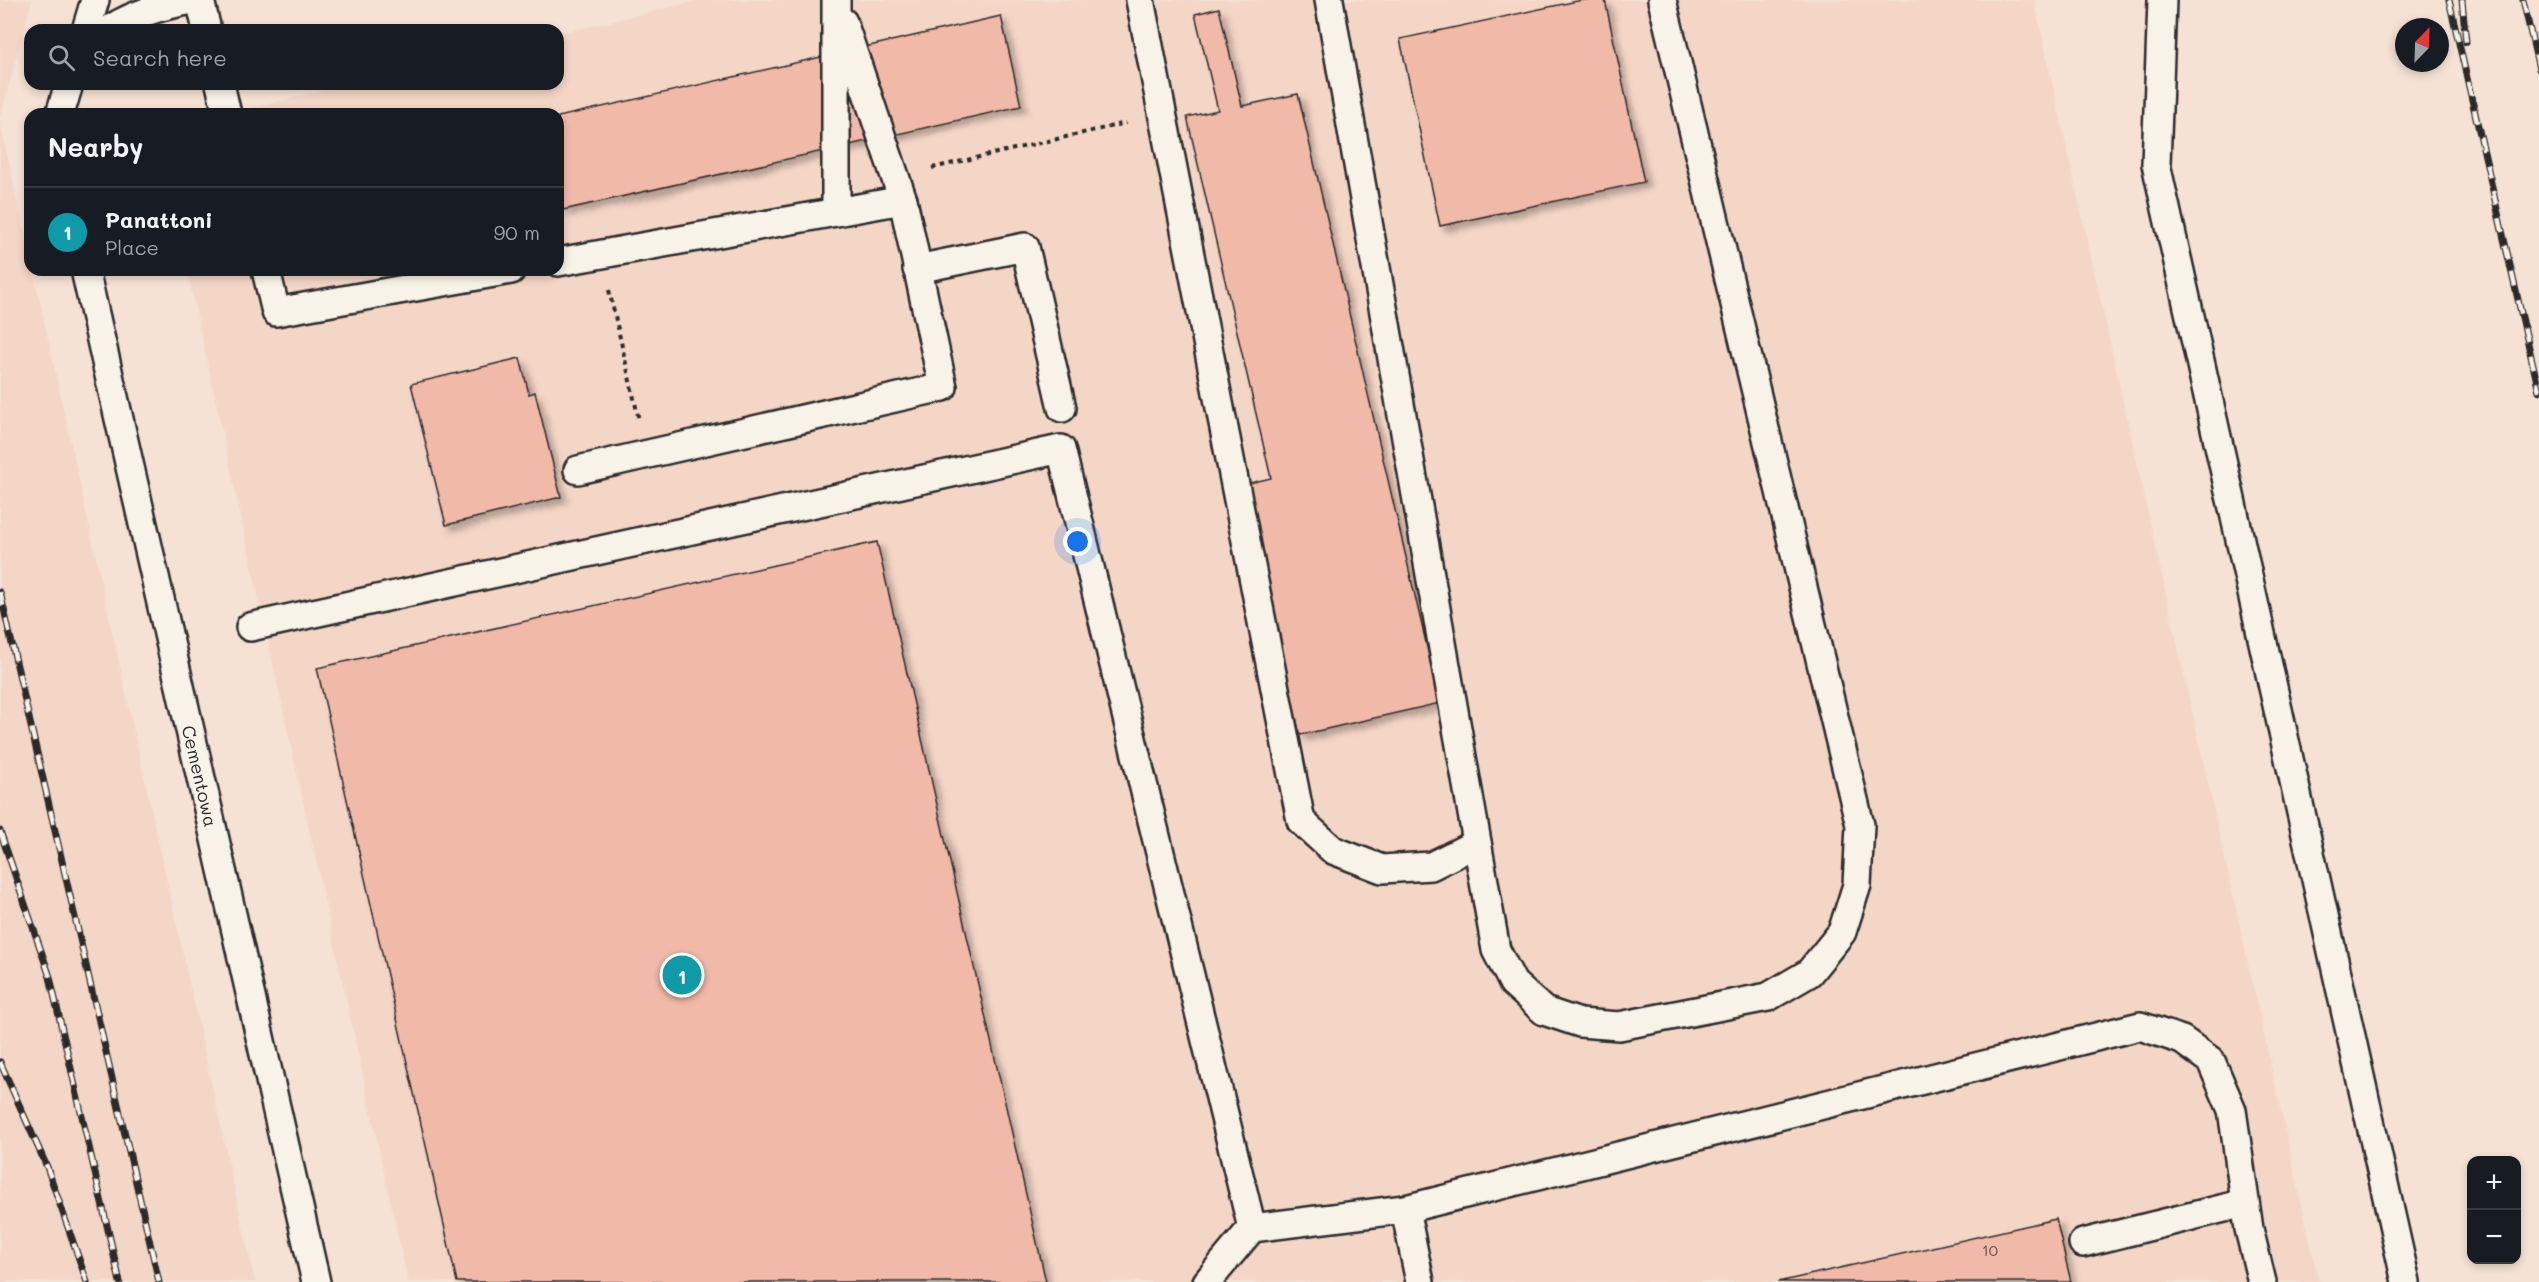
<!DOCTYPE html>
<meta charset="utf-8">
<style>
:root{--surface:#171b24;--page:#242831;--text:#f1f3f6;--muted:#9ea1a6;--line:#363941;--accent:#1a73e8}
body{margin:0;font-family:Mali,sans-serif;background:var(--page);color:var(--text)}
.controls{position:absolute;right:18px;bottom:18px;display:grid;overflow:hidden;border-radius:12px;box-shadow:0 3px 9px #0003}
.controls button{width:54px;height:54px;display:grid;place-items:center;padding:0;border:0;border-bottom:2px solid var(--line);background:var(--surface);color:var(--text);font:30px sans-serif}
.compass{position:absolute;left:2395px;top:18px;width:54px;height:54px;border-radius:50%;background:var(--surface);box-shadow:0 3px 9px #0003;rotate:23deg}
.you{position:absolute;left:1078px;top:542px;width:21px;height:21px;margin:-15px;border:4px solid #fff;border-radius:50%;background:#1a73e8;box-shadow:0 0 0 9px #1a73e833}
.badge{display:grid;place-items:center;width:39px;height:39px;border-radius:50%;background:var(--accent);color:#fff;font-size:20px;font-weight:700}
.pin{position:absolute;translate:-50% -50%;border:3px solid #fff;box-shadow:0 2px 6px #0006}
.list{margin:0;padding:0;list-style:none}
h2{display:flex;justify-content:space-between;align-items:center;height:78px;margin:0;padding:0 24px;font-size:26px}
h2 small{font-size:20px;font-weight:400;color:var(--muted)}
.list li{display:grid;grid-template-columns:39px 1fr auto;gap:18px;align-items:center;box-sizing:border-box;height:90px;padding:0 24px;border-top:2px solid var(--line)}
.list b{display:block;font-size:22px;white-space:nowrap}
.list p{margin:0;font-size:20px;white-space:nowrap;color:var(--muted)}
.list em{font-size:20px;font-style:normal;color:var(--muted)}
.icon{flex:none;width:33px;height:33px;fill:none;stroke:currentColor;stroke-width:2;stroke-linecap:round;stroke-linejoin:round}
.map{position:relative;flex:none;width:2539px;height:1282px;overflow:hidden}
.search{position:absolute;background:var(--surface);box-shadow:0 3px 9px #0003;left:24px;top:24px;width:540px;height:66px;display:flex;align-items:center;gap:15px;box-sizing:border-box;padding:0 21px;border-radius:18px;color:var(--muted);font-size:22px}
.panel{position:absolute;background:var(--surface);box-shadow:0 3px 9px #0003;left:24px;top:108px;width:540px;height:168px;border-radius:18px}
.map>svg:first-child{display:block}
</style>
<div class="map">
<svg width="2539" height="1282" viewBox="0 0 2539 1282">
<defs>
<filter id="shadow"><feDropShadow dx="5.5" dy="5.5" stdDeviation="3" flood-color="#0004"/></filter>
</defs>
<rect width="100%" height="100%" fill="#f5e2d4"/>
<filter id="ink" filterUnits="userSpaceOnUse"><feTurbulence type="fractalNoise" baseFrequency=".0167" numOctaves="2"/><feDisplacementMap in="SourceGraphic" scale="12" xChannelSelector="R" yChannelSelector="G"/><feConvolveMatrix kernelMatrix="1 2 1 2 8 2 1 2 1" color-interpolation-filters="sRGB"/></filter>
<g filter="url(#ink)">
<g fill="#f4d6c6">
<polygon points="0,0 32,0 0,118"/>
<polygon points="700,0 2034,0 2319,1282 408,1282 187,270 558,270 558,114 225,114 350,84 558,84 558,34"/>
<polygon points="0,122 30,258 30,270 33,270 255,1282 0,1282"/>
</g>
<g fill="#f1b9a7" stroke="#2b2b2b" stroke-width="1.5" filter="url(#shadow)">
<polygon points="1582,0 1605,0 1644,182 1440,226 1400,39"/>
<polygon points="1219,8 1242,106 1298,94 1440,703 1300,735 1241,485 1271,478 1187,117 1218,110 1195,14"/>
<polygon points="1001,16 1021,106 563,210 558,188 558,117"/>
<polygon points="520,358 529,394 535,392 561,497 446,525 411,384"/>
<polygon points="877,542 1046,1282 457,1282 317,668"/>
<polygon points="2056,1219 2071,1282 1778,1282"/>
</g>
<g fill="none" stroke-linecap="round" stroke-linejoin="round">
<g stroke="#2b2b2b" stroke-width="32">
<g id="lane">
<polyline points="200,0 207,30"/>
<polyline points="836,0 836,212"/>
<polyline points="1140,0 1301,821 1333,850 1382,869 1431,866 1477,843"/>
<polyline points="1329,0 1496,950 1513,983 1544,1011 1580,1023 1619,1026 1768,997 1809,973 1842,932 1857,885 1860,825 1662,0"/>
<polyline points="2162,0 2156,164 2406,1282"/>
<polyline points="843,22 903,200"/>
<polyline points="86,30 95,0"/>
<path d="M109 30C134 13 164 5 193 0"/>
<polyline points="220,84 227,114"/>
<polyline points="60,114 69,84"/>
<polyline points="558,262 903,200 943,387 578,470"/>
<polyline points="917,269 1025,247 1062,408"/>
<polyline points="85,270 316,1282"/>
<polyline points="266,270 276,312 511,270"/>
<polyline points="250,627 1061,449 1252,1228"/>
<polyline points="1405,1209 1420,1282"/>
<polyline points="2083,1243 2245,1203"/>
<polyline points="1207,1282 1252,1228 1405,1209 2140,1026 2182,1040 2211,1061 2232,1110 2249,1229 2262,1282"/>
</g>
</g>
<g stroke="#2b2b2b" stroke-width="4" stroke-dasharray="4.5 4.5" stroke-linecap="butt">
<polyline points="932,168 1126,123"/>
<polyline points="609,290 639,420"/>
</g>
<use href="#lane" stroke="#f7f3e8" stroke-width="27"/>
<g stroke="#2b2b2b" stroke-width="7">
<g id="rail">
<polyline points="2449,0 2539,391"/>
<polyline points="2462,0 2466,42"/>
<polyline points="2523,0 2539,69"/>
<polyline points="0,592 159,1282"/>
<polyline points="0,831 50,977 120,1282"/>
<polyline points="0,1062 47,1167 87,1282"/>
</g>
</g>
<use href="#rail" stroke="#f7f3e8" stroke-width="4.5" stroke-dasharray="14" stroke-linecap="butt"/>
</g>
</g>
<g text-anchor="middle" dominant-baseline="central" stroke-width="4.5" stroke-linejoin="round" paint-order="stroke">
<g font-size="15" fill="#5c4e4a">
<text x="1990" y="1250">10</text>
</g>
<g font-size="18" fill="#2b2b2b" stroke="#f7f3e8">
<text transform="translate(200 776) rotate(77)">Cementowa</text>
</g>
</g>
</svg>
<div class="controls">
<button>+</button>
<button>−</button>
</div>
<svg class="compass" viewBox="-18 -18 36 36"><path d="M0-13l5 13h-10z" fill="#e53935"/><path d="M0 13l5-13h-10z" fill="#9ea1a6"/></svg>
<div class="you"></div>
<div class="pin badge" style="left:682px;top:975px;background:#0f9aa8">1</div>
<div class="search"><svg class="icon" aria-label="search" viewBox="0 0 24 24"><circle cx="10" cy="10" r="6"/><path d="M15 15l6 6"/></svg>Search here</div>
<section class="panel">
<h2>Nearby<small></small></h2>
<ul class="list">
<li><span class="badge" style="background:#0f9aa8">1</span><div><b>Panattoni</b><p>Place</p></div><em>90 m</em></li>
</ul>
</section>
</div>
